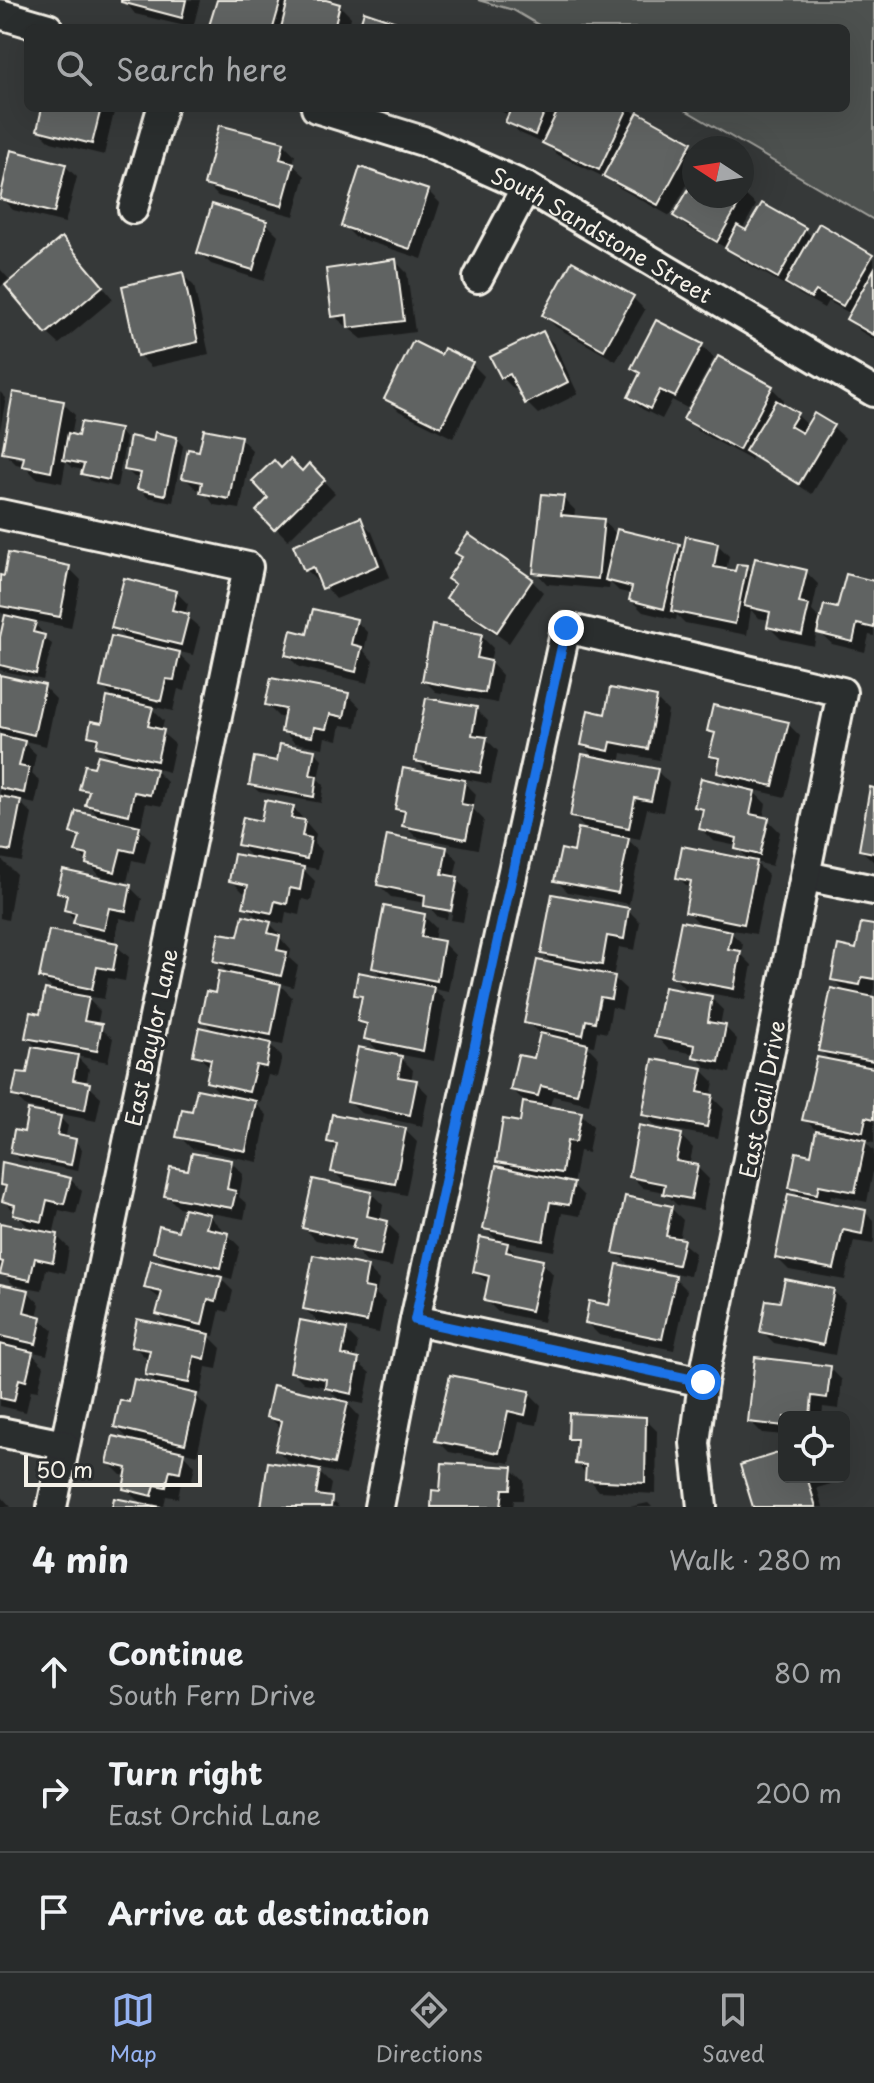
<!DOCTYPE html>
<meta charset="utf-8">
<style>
:root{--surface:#282b2b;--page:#343737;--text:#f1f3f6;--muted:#a5a7a9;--line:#444747;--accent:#95b2f1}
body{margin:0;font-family:"Playpen Sans",sans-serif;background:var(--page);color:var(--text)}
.controls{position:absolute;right:24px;bottom:24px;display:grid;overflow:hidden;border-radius:12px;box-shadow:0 8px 32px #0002}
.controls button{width:72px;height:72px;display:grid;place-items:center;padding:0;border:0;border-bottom:2px solid var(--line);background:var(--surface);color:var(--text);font:40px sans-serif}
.compass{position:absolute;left:682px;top:136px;width:72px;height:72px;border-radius:50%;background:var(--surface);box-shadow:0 8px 32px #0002;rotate:282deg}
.scale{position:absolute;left:24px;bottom:20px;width:178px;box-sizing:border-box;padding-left:8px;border:4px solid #f4f1e8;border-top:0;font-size:22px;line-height:28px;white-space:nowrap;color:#f4f1e8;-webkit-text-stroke:6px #2a2d2e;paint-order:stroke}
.stop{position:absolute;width:24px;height:24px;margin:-18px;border:6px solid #1a73e8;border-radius:50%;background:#fff}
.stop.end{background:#1a73e8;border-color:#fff;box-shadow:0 2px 8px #0008}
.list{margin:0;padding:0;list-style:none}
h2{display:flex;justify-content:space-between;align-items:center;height:104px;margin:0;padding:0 32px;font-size:34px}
h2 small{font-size:26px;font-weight:400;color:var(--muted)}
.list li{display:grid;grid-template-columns:52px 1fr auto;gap:24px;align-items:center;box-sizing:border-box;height:120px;padding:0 32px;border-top:2px solid var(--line)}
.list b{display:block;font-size:30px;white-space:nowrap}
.list p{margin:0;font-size:26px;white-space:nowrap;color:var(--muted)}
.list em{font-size:26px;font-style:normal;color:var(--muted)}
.icon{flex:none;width:44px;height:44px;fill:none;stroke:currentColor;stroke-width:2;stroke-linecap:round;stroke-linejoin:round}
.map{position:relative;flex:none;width:874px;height:1507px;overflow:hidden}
.search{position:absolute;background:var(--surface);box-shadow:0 8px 32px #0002;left:24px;right:24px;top:24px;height:88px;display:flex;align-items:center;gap:20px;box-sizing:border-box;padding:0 28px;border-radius:12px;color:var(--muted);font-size:30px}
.sheet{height:464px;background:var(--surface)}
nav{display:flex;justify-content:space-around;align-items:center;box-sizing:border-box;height:112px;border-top:2px solid var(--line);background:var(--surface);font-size:22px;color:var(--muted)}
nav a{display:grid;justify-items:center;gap:4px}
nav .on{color:var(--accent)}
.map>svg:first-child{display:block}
</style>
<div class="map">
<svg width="874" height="1507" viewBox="0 0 874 1507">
<rect width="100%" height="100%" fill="#363939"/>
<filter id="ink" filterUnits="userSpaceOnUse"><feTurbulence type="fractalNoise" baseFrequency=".0125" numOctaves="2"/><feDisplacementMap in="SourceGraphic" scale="16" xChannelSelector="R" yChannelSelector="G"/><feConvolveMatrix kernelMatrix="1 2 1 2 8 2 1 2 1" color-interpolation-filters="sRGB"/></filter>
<g filter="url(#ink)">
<polygon fill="#4e514f" stroke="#a1a19c" stroke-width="2" points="478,0 874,0 874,220 682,108 846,108 846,28 544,28 513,10"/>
<g fill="#0007" fill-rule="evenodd">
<polygon points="124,0 200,0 193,28 135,14"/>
<polygon points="219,0 317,0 339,5 351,17 349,28 213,28 211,26"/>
<polygon points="44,108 115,108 104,155 51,142 39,130"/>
<polygon points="495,108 630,108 638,116 695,148 694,172 670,216 618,187 610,180 556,154 547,145 520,133 508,122 510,116"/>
<polygon points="283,143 295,155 293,165 305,176 294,216 218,196 206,184"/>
<polygon points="65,166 77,177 65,223 13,210 1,198"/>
<polygon points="694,184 694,196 742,196 742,192 744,194 756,205 742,230 747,233 805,230 813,238 872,257 874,259 874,339 860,331 848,319 851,314 828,301 824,308 799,294 791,286 790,288 739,259 730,250 687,227 675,215"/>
<polygon points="428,191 440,203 422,259 355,237 343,225"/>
<polygon points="266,223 278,235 264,281 211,264 199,252"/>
<polygon points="74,252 113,299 59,344 47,333"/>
<polygon points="395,261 407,273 415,332 362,339 334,316"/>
<polygon points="0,269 9,279 0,287"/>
<polygon points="182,274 194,286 209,354 151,367 139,355"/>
<polygon points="633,298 645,310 616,361 556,327 544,315"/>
<polygon points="543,333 555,345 578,394 538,414 526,402 519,387 514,389 502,377"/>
<polygon points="702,346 714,358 687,408 672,400 662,419 642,409 630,397 641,376 633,368"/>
<polygon points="442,358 472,364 484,376 453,438 399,411 387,399"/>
<polygon points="772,388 784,400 781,405 796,414 809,426 833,427 845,438 812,494 753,456 751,460 698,431 686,419"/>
<polygon points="0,392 6,398 0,430"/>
<path d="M63 403 75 415 71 436 80 438 119 431 126 439 117 487 91 481 84 474V470L73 468 66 461 62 483 36 478 25 466 16 464 4 452ZM15 454 34 457 33 461 15 458Z"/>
<polygon points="176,438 183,446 173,502 147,497 140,489 142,478 134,477 126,469 155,443"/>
<polygon points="240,438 252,450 240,509 214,505 203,490 196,489 184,477 201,453"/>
<polygon points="309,466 335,493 288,540 259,511 271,498 281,471 302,473"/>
<polygon points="563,498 575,510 574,518 604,521 617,535 679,546 685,552 717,544 729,556 726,571 737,574 746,567 754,575 806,572 818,584 812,611 822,621 874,583 874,636 869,635 865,652 832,644 817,630 814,646 781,639 769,627 770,620 758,618 751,610 747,635 685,623 677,615 676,620 643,612 631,600 633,594 619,591 610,582 609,589 547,584 536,572"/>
<polygon points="360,520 372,532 390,577 336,599 321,581 318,582 306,570"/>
<polygon points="464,559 531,580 543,592 509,643 460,609 448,597 457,586"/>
<polygon points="69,568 81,580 71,628 31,620 42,632 41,636 52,644 43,680 0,670 0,639 7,616 0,612 0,577"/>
<polygon points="176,592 188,604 185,615 200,628 193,655 176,651 191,666 185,691 178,689 173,711 149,706 164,721 161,732 175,744 169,772 153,768 167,782 162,806 146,803 141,826 135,825 151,840 145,863 132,860 127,882 100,876 78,851 80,840 73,833 102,819 87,805 90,796 82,788 96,769 112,760 90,735 103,725 117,701 102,686 129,643 114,627"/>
<polygon points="356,621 368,633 364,651 373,661 368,683 299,667 287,655 309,637"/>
<polygon points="481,636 493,648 490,662 502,675 497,703 436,692 424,680"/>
<polygon points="0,677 44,687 56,699 46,746 21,740 36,754 32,774 40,782 35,804 18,800 32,814 22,862 0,858 16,874 8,920 0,918"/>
<polygon points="348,695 360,707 356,727 341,725 338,740 325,737 323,748 295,743 283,731 286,718 279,717 267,705"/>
<polygon points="656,699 668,711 659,760 622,753 620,764 657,771 669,783 663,812 647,809 640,839 624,836 640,851 629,904 568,892 556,880 588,831 572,816 597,759 583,745 607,716"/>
<polygon points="476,709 488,721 485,738 498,751 491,784 460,778 476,794 473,809 484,820 478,849 416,837 404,825 406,817 397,809 432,776 416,760"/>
<polygon points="788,724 800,736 785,797 751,789 766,804 763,819 768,820 780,832 772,866 755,862 768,875 756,934 727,929 743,944 741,954 752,965 745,1000 684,988 673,976 703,927 687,911 691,890 678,877 750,862 737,846 713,841 701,829 704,814 696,806 734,788 719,773 720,764 712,755 716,737 709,730"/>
<polygon points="314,751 322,759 318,779 324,785 321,803 259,792 251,785 278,764"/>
<polygon points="874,790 874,862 861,850"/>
<polygon points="293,807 316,834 314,844 322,851 318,869 300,866 315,881 311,901 302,899 299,915 286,912 284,924 266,920 282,936 281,939 291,950 289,958 298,966 293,987 278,983 292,997 283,1045 267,1042 282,1057 277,1077 268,1075 261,1102 253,1101 267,1115 258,1162 191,1148 179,1136 194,1113 223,1096 208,1081 211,1067 195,1054 215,1033 203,1020 231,976 215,960 261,922 246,906 248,893 243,892 231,880 254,860 239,845 263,823"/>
<polygon points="446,848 458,860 454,878 469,891 463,922 451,920 458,885 454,885 447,919 438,917 426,903 391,897 379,885"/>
<polygon points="130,887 142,899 137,922 120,918 114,944 129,957 125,981 108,978 104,999 85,996 100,1011 97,1026 113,1038 108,1062 76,1056 89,1069 86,1084 101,1097 96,1121 26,1107 14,1095 29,1076 39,1050 27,1037 57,993 41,978 110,943 111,940 87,934 66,910 68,900 60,892"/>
<polygon points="628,910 640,922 635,950 619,947 613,977 626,989 622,1010 612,1007 607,1033 597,1031 594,1046 585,1044 599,1058 589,1104 553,1096 549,1109 581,1114 593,1126 588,1153 579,1151 573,1185 584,1196 580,1216 562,1213 554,1251 504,1242 519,1257 542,1262 553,1274 543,1322 498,1312 486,1300 489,1284 475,1272 500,1243 485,1228 507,1170 498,1161 521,1124 525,1102 512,1089 536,1060 542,1035 526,1022 555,966 543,954"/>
<polygon points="424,916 436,928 434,941 443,943 455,955 448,992 434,989 445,1001 434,1061 397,1054 413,1070 411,1081 416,1082 428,1094 422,1126 361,1113 349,1102 381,1054 366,1038 368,1029 359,1021 363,1001 356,994 385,979 374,968"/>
<polygon points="874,927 874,988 871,998 874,999 874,1143 864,1141 874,1151 874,1166 867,1202 831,1195 829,1205 865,1212 874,1221 874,1240 873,1244 854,1241 845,1280 789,1270 777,1258 803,1199 791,1187 813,1158 817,1131 805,1120 832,1062 820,1050 847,993 833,979"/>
<polygon points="711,998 723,1010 720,1026 725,1027 737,1039 730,1073 707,1068 695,1056 696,1054 668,1049 657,1037"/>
<polygon points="702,1070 714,1082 711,1096 724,1109 718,1138 656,1126 644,1115"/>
<polygon points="60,1118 68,1126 65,1139 75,1141 82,1149 78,1171 20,1160 12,1152 25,1134"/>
<polygon points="405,1130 417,1142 406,1195 345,1183 333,1171 337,1150 329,1141"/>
<polygon points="681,1136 693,1148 689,1166 697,1167 709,1179 703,1210 677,1205 664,1192 643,1188 631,1176"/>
<polygon points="231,1162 243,1174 239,1197 247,1204 244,1219 205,1212 221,1228 219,1233 228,1235 240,1247 232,1279 217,1275 233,1291 228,1312 220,1310 214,1336 208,1335 221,1348 217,1369 206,1367 201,1394 192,1392 208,1408 197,1455 180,1451 195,1466 191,1483 181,1481 178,1498 166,1496 164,1506 114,1507 146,1506 147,1503 137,1500 125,1488 128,1476 121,1475 109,1463 132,1442 116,1427 131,1404 160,1387 147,1374 150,1359 146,1358 134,1346 173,1329 158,1314 162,1300 146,1288 171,1267 155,1252 179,1233 185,1208 178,1207 166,1195 190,1173"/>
<polygon points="3,1164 70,1179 82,1191 76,1214 59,1210 53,1235 57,1236 69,1248 65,1273 46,1269 42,1290 14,1285 2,1273 0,1266 0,1225 32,1231 4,1201 6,1191 0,1185"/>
<polygon points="371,1193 383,1205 380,1221 387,1223 399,1235 392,1267 366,1262 354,1248 316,1240 304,1228"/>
<polygon points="671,1208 683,1220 679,1240 695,1253 690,1276 628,1264 616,1252"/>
<polygon points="367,1268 379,1280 376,1294 385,1302 379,1333 317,1321 305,1309"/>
<polygon points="675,1278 687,1290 674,1350 599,1335 587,1323 611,1307"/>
<polygon points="0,1286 28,1292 40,1304 37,1317 53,1330 47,1355 29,1351 44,1366 38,1391 31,1390 26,1412 0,1406"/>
<polygon points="833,1291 845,1302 835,1355 774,1343 762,1331"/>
<polygon points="346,1331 358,1343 355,1360 370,1373 364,1404 344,1400 359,1416 346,1475 289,1462 277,1450 282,1429 268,1416 342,1403 327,1387 304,1383 292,1371"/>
<polygon points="830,1368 842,1380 839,1409 823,1407 822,1417 784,1417 784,1435 762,1433 750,1421"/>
<polygon points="529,1393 541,1405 537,1425 519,1422 510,1463 449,1452 437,1440"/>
<polygon points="645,1419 657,1431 656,1494 599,1491 577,1463 578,1446 570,1438"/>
<polygon points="784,1453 784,1477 829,1477 831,1484 817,1488 823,1507 755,1507"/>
<polygon points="512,1469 524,1481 523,1500 514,1500 513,1507 433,1507 442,1493"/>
<polygon points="319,1472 331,1484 328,1499 339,1507 263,1507"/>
<polygon points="0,1497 2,1497 11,1507 0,1507"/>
<polygon points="648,1503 652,1507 629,1507"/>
</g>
<g fill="#616362" stroke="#f4f1e8" stroke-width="2">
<polygon points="121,0 186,0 182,18 121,2"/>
<polygon points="217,0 281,0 273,28 214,28 209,26"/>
<polygon points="288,0 326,0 340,4 334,28 281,28"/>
<polygon points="364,11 411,27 411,28 359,28"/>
<polygon points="42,108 101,108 92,144 37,130"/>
<polygon points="504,108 546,108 535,135 505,122 510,111"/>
<polygon points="559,108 628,108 599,170 542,143"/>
<polygon points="638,112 692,142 658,205 603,176"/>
<polygon points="219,125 284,142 280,159 294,163 282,206 204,185"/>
<polygon points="11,150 66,164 54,213 0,199"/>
<polygon points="360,167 429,190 410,249 341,226"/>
<polygon points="694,180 694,196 742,196 742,190 746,192 717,242 673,216"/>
<polygon points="762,203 806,228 778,278 725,248 737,225 746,230"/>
<polygon points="212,204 267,221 253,270 197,253"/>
<polygon points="819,223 873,255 843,306 816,291 811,298 785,283"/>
<polygon points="62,237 103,286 46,334 5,285"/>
<polygon points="396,259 404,321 348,328 347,315 332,317 326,269"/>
<polygon points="572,261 634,296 604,350 542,315"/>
<polygon points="874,269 874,335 846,319"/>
<polygon points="183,272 198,342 137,356 122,286"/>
<polygon points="656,320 703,344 675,397 660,390 650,409 628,397 640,373 631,368"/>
<polygon points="543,331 568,382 525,404 510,374 501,378 490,357"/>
<polygon points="413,341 441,355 444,348 473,362 441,427 384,399"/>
<polygon points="718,356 773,386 739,450 683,419"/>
<polygon points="13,392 64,401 51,472 22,466 24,457 2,453"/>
<polygon points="776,400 798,413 790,426 802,433 814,413 834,425 799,484 745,451"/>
<polygon points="81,422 120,429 109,480 81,474 84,464 63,460 68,433 78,436"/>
<polygon points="204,429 241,436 229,499 200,493 202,482 182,478 188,449 199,451"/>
<polygon points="155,432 177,437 165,495 137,489 141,473 124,470 130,436 153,441"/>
<polygon points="290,459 302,471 309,463 325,480 274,530 256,511 268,498 252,481 274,460 281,468"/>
<polygon points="542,494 564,496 561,515 604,519 598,579 533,573"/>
<polygon points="361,517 379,565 322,589 313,567 304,571 293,545"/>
<polygon points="617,529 680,544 664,609 629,600 632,587 605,580"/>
<polygon points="468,534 533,579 497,632 446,598 455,584 447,579 462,557 455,553"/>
<polygon points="686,536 718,543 714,567 735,571 737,564 747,565 735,624 671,611"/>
<polygon points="8,553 70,566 60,617 0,606 0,575 4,576"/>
<polygon points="755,558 807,570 799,603 809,605 802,635 767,627 770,612 744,606"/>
<polygon points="846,574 874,581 874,628 857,624 853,642 817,633 824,605 837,608"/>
<polygon points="124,578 177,591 172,610 189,614 181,645 111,628"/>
<polygon points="313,609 357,619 351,644 362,647 356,672 285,655 291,630 307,634"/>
<polygon points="5,615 36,622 33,632 45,635 36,674 0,665 0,637"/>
<polygon points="432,625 482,634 477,658 491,661 485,693 422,681"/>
<polygon points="111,636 180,652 174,680 166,679 161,701 100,687"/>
<polygon points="0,675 45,685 34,735 0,727"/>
<polygon points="271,678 349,693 344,717 330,714 326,729 314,727 312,737 281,732 285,709 265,705"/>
<polygon points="610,688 657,697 648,749 611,742 609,751 581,745 588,710 605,714"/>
<polygon points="107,697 153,707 148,726 164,730 157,761 96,747 98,738 88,736 91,721 102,723"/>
<polygon points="426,698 477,707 472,735 487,737 480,773 414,761"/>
<polygon points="713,705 789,722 773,786 717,773 720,758 709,756 715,733 707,731"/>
<polygon points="0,735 25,741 19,766 29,768 24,793 0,788"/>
<polygon points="280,744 315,750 310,775 317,776 314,797 249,785 254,757 277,761"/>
<polygon points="582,754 658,769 651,801 635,798 629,828 570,817"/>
<polygon points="98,755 156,769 150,795 134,792 129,815 85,805 89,791 79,789 85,765 94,767"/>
<polygon points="403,768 465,780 461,804 473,806 466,839 402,826 405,811 395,809"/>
<polygon points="701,778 755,791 750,814 769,818 760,855 735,849 737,838 699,829 703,809 694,807"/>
<polygon points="870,787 874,788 874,853 859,850"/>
<polygon points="0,796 21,800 11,851 0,849"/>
<polygon points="265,800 294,806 291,818 305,820 302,836 311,838 307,859 237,845 243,817 261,821"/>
<polygon points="76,811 140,826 134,852 121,849 115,872 86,864 88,855 75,852 80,836 70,833"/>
<polygon points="578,828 629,838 618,893 554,881 561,849 574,852"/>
<polygon points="387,835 447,847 442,874 458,877 451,911 424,906 425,895 377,885"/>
<polygon points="682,846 757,861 744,924 685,912 691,881 676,878"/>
<polygon points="234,854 304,867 300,890 290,888 287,904 275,901 272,913 243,907 248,885 229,881"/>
<polygon points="63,870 131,885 126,911 109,908 104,930 73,923 76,913 64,910 67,895 57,892"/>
<polygon points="552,894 629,908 624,939 607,936 602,965 541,954"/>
<polygon points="384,906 425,914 421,937 444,941 437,981 372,968"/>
<polygon points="243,915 271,922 268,933 280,936 277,950 287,952 281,976 213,961 219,933 238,936"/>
<polygon points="681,921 732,931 728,949 741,951 734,989 670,977"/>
<polygon points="861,923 874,925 874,979 862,977 860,985 831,980 838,945 856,949"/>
<polygon points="49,930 118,943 113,970 97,967 92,989 39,978"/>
<polygon points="537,960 615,976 611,999 600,997 595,1022 586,1020 583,1035 524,1023"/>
<polygon points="219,971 281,984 271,1035 200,1021 206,991 215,993"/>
<polygon points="358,972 434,987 423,1051 364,1039 367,1024 357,1021 362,996 354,995"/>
<polygon points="664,987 712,996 708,1022 726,1025 719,1062 693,1057 695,1045 654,1037"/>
<polygon points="831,988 874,997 874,1061 818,1051"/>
<polygon points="45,989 89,997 84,1021 102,1024 97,1051 25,1038 30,1012 40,1014"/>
<polygon points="199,1027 271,1043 266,1067 256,1065 249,1092 206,1082 211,1059 193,1055"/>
<polygon points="540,1033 588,1044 577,1094 541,1086 538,1096 510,1090 518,1055 534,1058"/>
<polygon points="32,1047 78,1055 73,1080 90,1083 85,1110 12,1096 17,1072 27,1073"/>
<polygon points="358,1047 402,1056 398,1077 417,1080 410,1115 347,1102"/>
<polygon points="817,1057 874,1068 874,1119 866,1117 863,1132 802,1120"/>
<polygon points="653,1059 703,1068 698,1092 713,1095 707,1127 642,1115"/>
<polygon points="197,1089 256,1101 246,1151 176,1137 182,1109 192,1111"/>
<polygon points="523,1102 582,1112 576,1142 567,1141 562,1173 496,1162 503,1119 520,1122"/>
<polygon points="28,1110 61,1116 57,1135 76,1139 71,1165 10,1153 14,1130 24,1132"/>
<polygon points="332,1114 406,1128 395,1184 331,1172 337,1144 327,1142"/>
<polygon points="639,1125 682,1134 676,1161 698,1165 691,1199 663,1194 665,1184 629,1177"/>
<polygon points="816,1130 866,1140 855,1192 819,1185 817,1194 789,1188 796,1152 811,1155"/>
<polygon points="192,1153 232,1160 227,1189 236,1191 232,1208 164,1196 170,1167 188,1170"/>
<polygon points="2,1162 71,1178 64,1204 47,1200 42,1222 13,1215 15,1205 2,1201 6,1186 0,1185"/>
<polygon points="496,1166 574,1183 569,1205 550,1202 543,1241 483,1229"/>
<polygon points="313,1179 372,1192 367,1216 388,1221 380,1256 351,1250 354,1240 302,1228"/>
<polygon points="788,1194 866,1210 862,1234 843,1230 834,1269 775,1258"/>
<polygon points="625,1196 672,1206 666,1236 684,1239 678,1265 613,1253"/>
<polygon points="184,1208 210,1214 206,1228 229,1233 221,1268 153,1252 159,1226 178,1231"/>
<polygon points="0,1223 58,1234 53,1262 35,1258 30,1280 0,1274 3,1262 0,1261"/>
<polygon points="480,1237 508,1243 506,1252 543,1260 531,1311 484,1301 489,1276 473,1272"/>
<polygon points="313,1255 368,1266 364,1287 374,1289 367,1322 303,1309"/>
<polygon points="151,1260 222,1277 216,1301 208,1299 202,1325 156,1314 162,1292 144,1288"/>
<polygon points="617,1264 676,1276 662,1339 585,1323 589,1301 609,1305"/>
<polygon points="785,1279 834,1289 823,1345 760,1332 766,1300 780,1302"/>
<polygon points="0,1284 29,1290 24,1312 42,1317 36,1344 0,1336"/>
<polygon points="137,1319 210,1334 205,1359 194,1356 189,1383 145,1375 150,1350 131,1347"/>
<polygon points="300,1320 347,1329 342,1355 359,1359 352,1394 325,1388 326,1379 290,1372"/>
<polygon points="0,1344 33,1352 26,1381 19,1379 14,1401 0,1398"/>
<polygon points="755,1357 831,1366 827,1398 812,1396 810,1417 784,1417 784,1426 748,1422"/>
<polygon points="450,1375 530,1391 525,1415 508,1411 499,1453 435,1441"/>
<polygon points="134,1379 197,1394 185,1444 114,1427 120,1400 129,1402"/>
<polygon points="273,1385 348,1402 334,1464 275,1450 282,1421 266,1417"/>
<polygon points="569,1413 646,1417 645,1483 585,1480 586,1465 575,1464 577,1439 568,1439"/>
<polygon points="113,1436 184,1452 180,1472 170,1470 166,1487 155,1485 152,1496 123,1489 127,1468 107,1463"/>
<polygon points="784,1451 784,1477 807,1477 816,1507 753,1507 740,1465"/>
<polygon points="268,1462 320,1470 316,1495 332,1497 331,1507 261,1507"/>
<polygon points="442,1463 513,1467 511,1489 503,1489 501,1507 431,1507 432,1490 440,1491"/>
<polygon points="114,1498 161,1507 112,1507"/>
</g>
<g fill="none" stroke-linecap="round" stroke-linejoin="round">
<g stroke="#f4f1e8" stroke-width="34">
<g id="minor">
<polyline points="0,14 48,28"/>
<path id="s1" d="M316 108 423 141 526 187 874 392"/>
<polyline points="133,209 162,108"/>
<polyline points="478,278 526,187"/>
<polyline points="0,514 248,567 52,1507"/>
<polyline points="806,876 874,890"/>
<polyline points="415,1320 703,1382"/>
<polyline points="0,1432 64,1445"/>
<polyline points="379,1507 415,1320 566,628 842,692 703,1382 695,1443 702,1507"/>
</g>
</g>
<use href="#minor" stroke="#2a2d2e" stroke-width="28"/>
</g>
</g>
<g fill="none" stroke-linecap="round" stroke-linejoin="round" filter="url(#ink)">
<polyline stroke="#1a73e8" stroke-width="10" points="566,628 415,1320 703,1382"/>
</g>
<g text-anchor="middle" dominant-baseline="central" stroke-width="7" stroke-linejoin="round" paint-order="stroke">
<g font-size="22" fill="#f4f1e8" stroke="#2a2d2e">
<text stroke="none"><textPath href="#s1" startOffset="314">South Sandstone Street</textPath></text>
<text transform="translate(150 1037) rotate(-78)">East Baylor Lane</text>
<text transform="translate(761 1099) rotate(-79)">East Gail Drive</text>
</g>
</g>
</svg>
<div class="controls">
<button><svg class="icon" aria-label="locate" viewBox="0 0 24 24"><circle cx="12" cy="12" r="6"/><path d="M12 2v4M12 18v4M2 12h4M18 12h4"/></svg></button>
</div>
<svg class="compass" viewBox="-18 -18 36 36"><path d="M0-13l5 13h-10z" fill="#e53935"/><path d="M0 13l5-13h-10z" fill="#a5a7a9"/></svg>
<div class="scale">50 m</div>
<div class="stop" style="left:703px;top:1382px"></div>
<div class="stop end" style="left:566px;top:628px"></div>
<div class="search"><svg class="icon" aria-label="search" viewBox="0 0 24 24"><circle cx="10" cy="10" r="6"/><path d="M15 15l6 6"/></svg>Search here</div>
</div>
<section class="sheet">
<h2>4 min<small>Walk · 280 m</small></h2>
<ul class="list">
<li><svg class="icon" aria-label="ahead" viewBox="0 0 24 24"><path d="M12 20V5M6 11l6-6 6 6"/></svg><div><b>Continue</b><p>South Fern Drive</p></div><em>80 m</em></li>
<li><svg class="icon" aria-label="right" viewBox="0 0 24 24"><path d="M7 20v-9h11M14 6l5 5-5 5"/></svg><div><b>Turn right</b><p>East Orchid Lane</p></div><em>200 m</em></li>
<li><svg class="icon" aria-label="arrive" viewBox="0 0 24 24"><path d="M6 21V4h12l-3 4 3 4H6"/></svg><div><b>Arrive at destination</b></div></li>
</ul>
</section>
<nav>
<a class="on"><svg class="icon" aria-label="map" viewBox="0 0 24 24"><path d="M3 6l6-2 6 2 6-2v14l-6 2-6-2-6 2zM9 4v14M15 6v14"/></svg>Map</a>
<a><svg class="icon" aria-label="directions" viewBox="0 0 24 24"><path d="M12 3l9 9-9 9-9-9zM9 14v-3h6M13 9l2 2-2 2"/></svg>Directions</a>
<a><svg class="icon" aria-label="saved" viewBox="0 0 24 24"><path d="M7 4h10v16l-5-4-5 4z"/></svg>Saved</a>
</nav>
